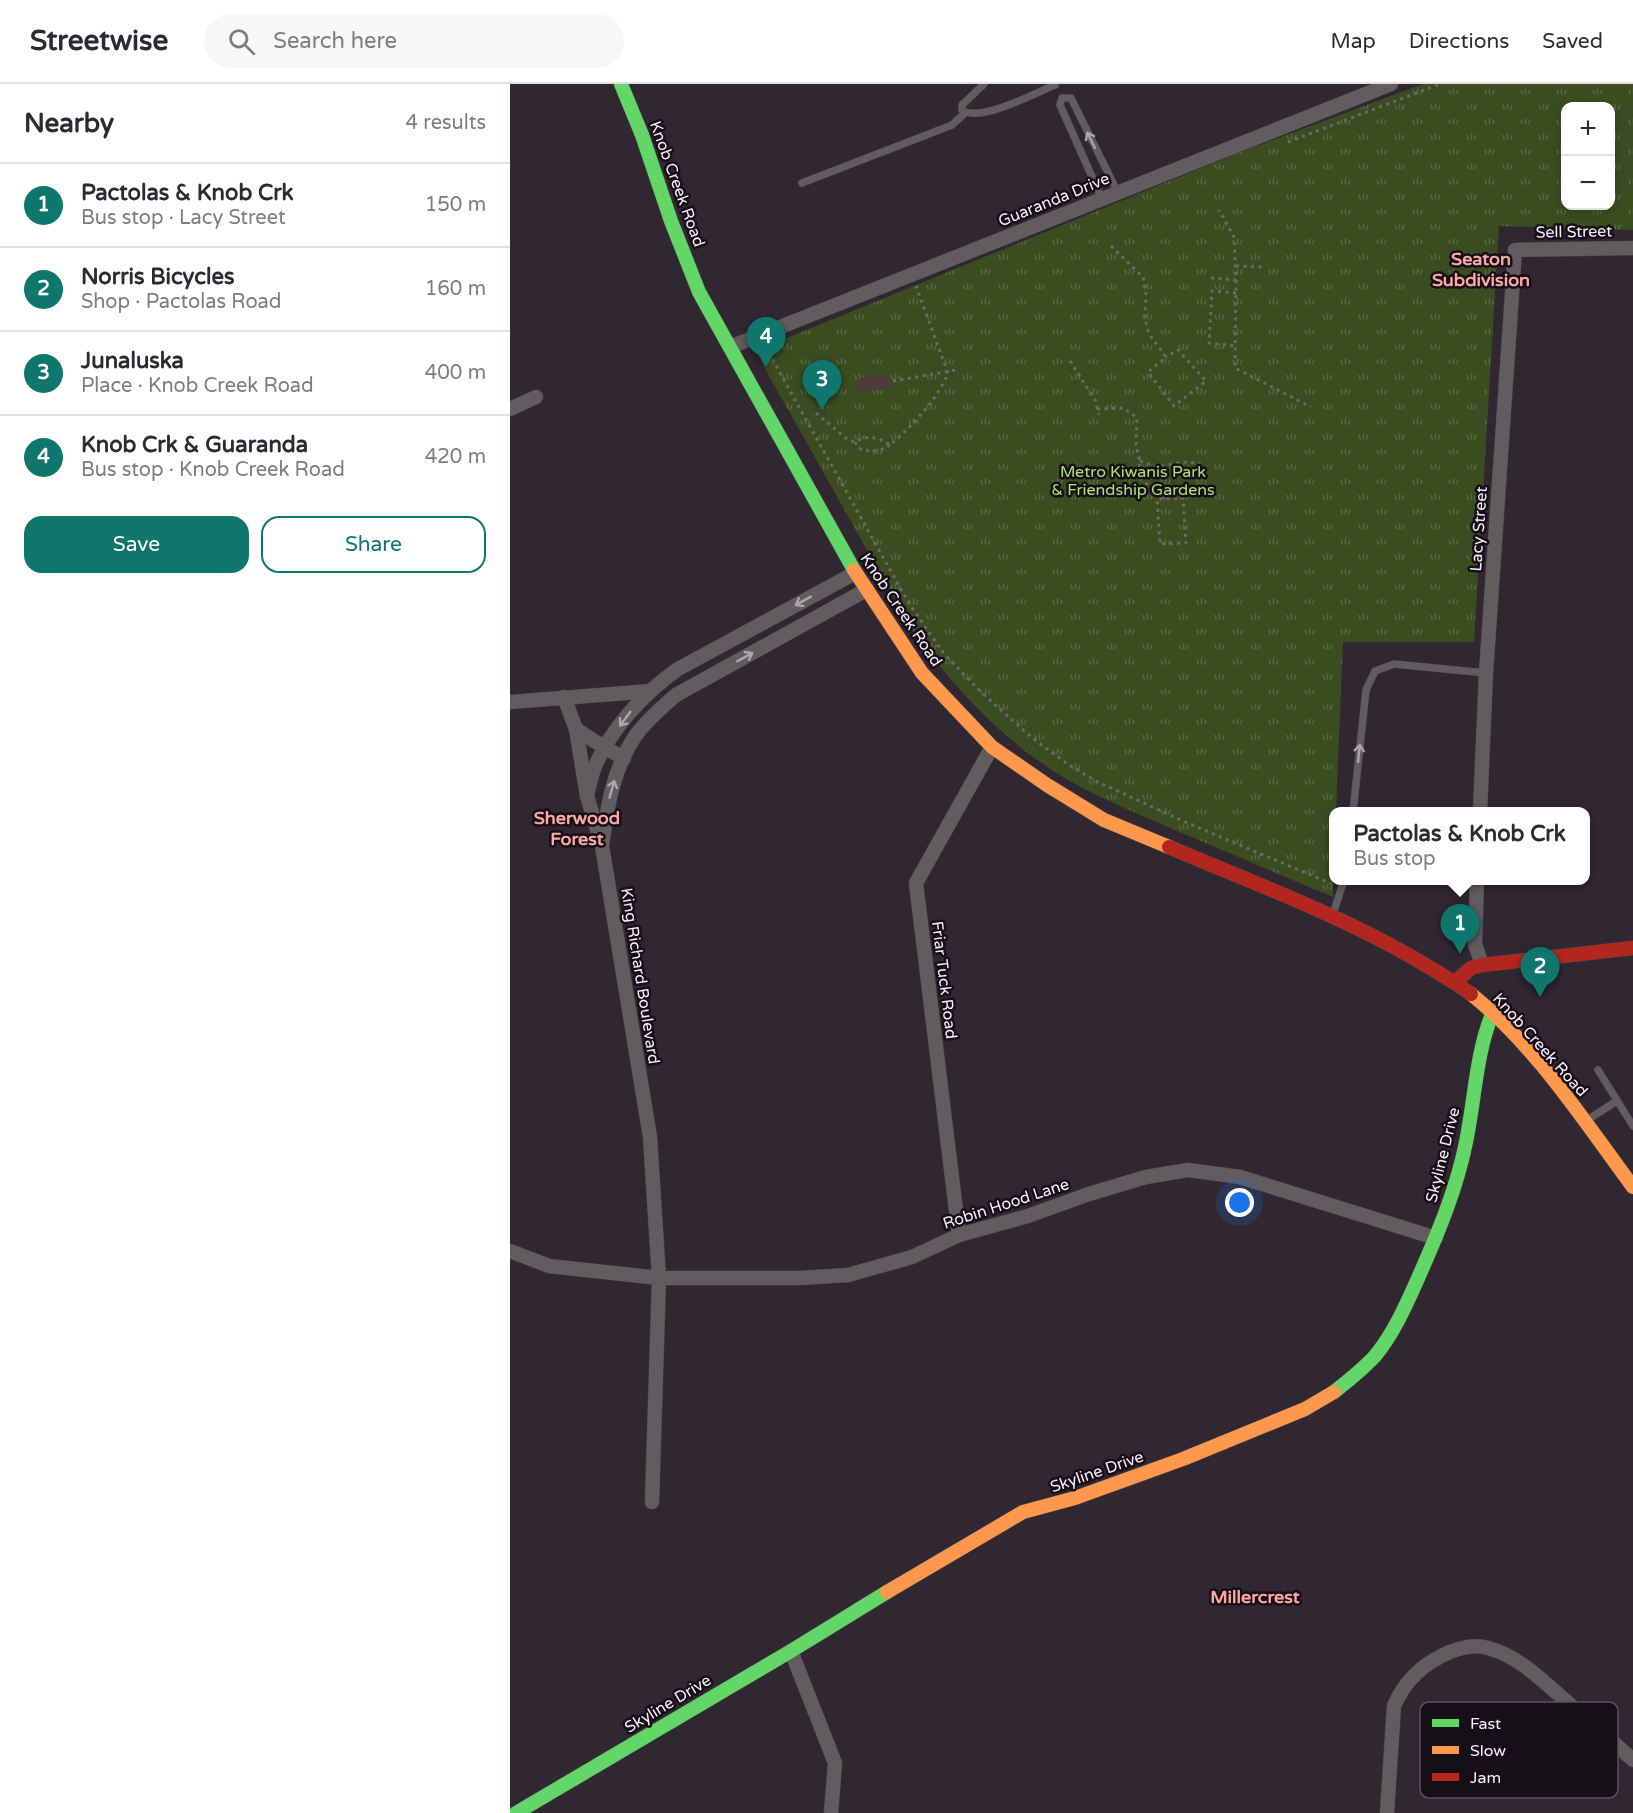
<!DOCTYPE html>
<meta charset="utf-8">
<style>
:root{--surface:#fff;--page:#f7f7f7;--text:#2b2b33;--muted:#7c7c81;--line:#e1e1e2;--accent:#0f766e}
body{margin:0;font-family:"Varela Round",sans-serif;background:var(--page);color:var(--text)}
.controls{position:absolute;right:18px;top:18px;display:grid;overflow:hidden;border-radius:12px;box-shadow:0 3px 9px #0003}
.controls button{width:54px;height:54px;display:grid;place-items:center;padding:0;border:0;border-bottom:2px solid var(--line);background:var(--surface);color:var(--text);font:30px sans-serif}
.you{position:absolute;left:730px;top:1119px;width:21px;height:21px;margin:-15px;border:4px solid #fff;border-radius:50%;background:#1a73e8;box-shadow:0 0 0 9px #1a73e833}
.badge{display:grid;place-items:center;width:39px;height:39px;border-radius:50%;background:var(--accent);color:#fff;font-size:20px;font-weight:700}
.pin{position:absolute;translate:-50% -50px;filter:drop-shadow(0 2px 3px #0008)}
.pin::after{content:'';position:absolute;top:32px;width:21px;height:18px;background:inherit;clip-path:polygon(0 0,100% 0,50% 100%)}
.popup{position:absolute;left:819px;top:723px;width:261px;height:78px;box-sizing:border-box;display:grid;place-content:center;border-radius:12px;background:var(--surface);filter:drop-shadow(0 2px 4px #0005);font-size:20px;white-space:nowrap;color:var(--muted)}
.popup b{font-size:22px;color:var(--text)}
.popup::after{content:'';position:absolute;left:50%;top:100%;margin-left:-12px;border:12px solid transparent;border-top-color:var(--surface)}
.list{margin:0;padding:0;list-style:none}
h2{display:flex;justify-content:space-between;align-items:center;height:78px;margin:0;padding:0 24px;font-size:26px}
h2 small{font-size:20px;font-weight:400;color:var(--muted)}
.list li{display:grid;grid-template-columns:39px 1fr auto;gap:18px;align-items:center;box-sizing:border-box;height:84px;padding:0 24px;border-top:2px solid var(--line)}
.list b{display:block;font-size:22px;white-space:nowrap}
.list p{margin:0;font-size:20px;white-space:nowrap;color:var(--muted)}
.list em{font-size:20px;font-style:normal;color:var(--muted)}
.actions{display:flex;gap:12px;padding:18px 24px}
.actions a{flex:1;padding:14px 0;border:2px solid var(--accent);border-radius:18px;text-align:center;font-size:21px;color:var(--accent)}
.actions .main{background:var(--accent);color:#fff}
.icon{flex:none;width:33px;height:33px;fill:none;stroke:currentColor;stroke-width:2;stroke-linecap:round;stroke-linejoin:round}
.map{position:relative;flex:none;width:1123px;height:1729px;overflow:hidden}
header{display:flex;align-items:center;gap:36px;box-sizing:border-box;height:84px;padding:0 30px;background:var(--surface);border-bottom:2px solid var(--line)}
header strong{font-size:28px}
nav{display:flex;gap:33px;margin-inline-start:auto;font-size:21px}
.search{width:420px;height:54px;background:var(--page);display:flex;align-items:center;gap:15px;box-sizing:border-box;padding:0 21px;border-radius:33px;color:var(--muted);font-size:22px}
main{display:flex}
aside{flex:1;background:var(--surface)}
.map>svg:first-child{display:block}
</style>
<header>
<strong>Streetwise</strong>
<div class="search"><svg class="icon" aria-label="search" viewBox="0 0 24 24"><circle cx="10" cy="10" r="6"/><path d="M15 15l6 6"/></svg>Search here</div>
<nav><a>Map</a><a>Directions</a><a>Saved</a></nav>
</header>
<main>
<aside>
<h2>Nearby<small>4 results</small></h2>
<ul class="list">
<li><span class="badge">1</span><div><b>Pactolas &amp; Knob Crk</b><p>Bus stop · Lacy Street</p></div><em>150 m</em></li>
<li><span class="badge">2</span><div><b>Norris Bicycles</b><p>Shop · Pactolas Road</p></div><em>160 m</em></li>
<li><span class="badge">3</span><div><b>Junaluska</b><p>Place · Knob Creek Road</p></div><em>400 m</em></li>
<li><span class="badge">4</span><div><b>Knob Crk &amp; Guaranda</b><p>Bus stop · Knob Creek Road</p></div><em>420 m</em></li>
</ul>
<div class="actions"><a class="main">Save</a><a>Share</a></div>
</aside>
<div class="map">
<svg width="1123" height="1729" viewBox="0 0 1123 1729">
<defs>
<pattern id="park-tufts" width="24" height="20" patternUnits="userSpaceOnUse" patternTransform="scale(1.5)"><rect width="24" height="20" fill="#3a4d20"/><path d="M3 7l-1-3M5 7V3M7 7l1-3M15 17l-1-3M17 17v-4M19 17l1-3" fill="none" stroke="#576741"/></pattern>
</defs>
<rect width="100%" height="100%" fill="#302731"/>
<path fill="url(#park-tufts)" fill-rule="evenodd" d="M913 0H1123V146L989 142 964 558H833L826 727 824 728 823 813C772 792 722 770 672 749 629 730 585 713 545 688 487 651 441 600 401 544L245 267 728 69ZM1056 22H1100V122H1056Z"/>
<polygon fill="#4e3b3a" points="372,289 380,294 381,301 378,304 354,308 348,307 346,299 349,294"/>
<g fill="none" stroke-linecap="round" stroke-linejoin="round">
<g stroke="#4b444c" stroke-width="8">
<g id="lane">
<path d="M474 0 452 21V26C470 39 525 9 545 1"/>
<polyline points="292,99 442,41 455,29"/>
<polyline points="592,115 550,21 552,14 561,14 608,109"/>
<polyline points="843,728 856,606 865,587 884,580 976,589"/>
<polyline points="834,797 847,796"/>
<polyline points="823,830 834,796"/>
<polyline points="1088,986 1123,1042"/>
<polyline points="1077,1036 1107,1017"/>
</g>
</g>
<g stroke="#4b444c" stroke-width="15">
<g id="street">
<polyline points="220,263 881,0"/>
<polyline points="0,325 26,313"/>
<polyline points="54,613 66,645 77,712 90,755"/>
<polyline points="0,618 141,607"/>
<polyline points="66,645 95,664 114,674"/>
<path d="M77 712C79 703 81 693 84 685 100 645 134 609 168 585L345 489"/>
<polyline points="970,728 976,589 1005,166 1123,164"/>
<polyline points="967,796 965,860 972,881"/>
<polyline points="449,1151 406,799 482,663"/>
<polyline points="0,1167 39,1182 149,1194 290,1194 338,1191 402,1173 449,1151 518,1132 579,1110 636,1093 678,1086 730,1093 926,1154"/>
<path d="M142 1418 149 1194 140 1053 92 762C97 724 103 684 126 651 137 636 152 623 166 611L356 506"/>
<polyline points="281,1567 325,1679 321,1729"/>
<path d="M877 1729 884 1622C893 1601 906 1586 926 1575 941 1566 961 1559 978 1564 1009 1572 1034 1598 1057 1618 1079 1637 1101 1656 1123 1676"/>
</g>
</g>
<g stroke="#4b444c" stroke-width="15">
<g id="fast">
<polyline points="111,0 132,51 161,137 189,208 344,486"/>
<path d="M824 1308C838 1297 852 1286 865 1272 884 1249 897 1219 909 1192 928 1149 947 1104 956 1058 965 1015 966 968 983 928"/>
<polyline points="6,1729 281,1567 377,1508"/>
</g>
</g>
<g stroke="#4b444c" stroke-width="15">
<g id="slow">
<polyline points="344,486 412,589 482,663 537,701 594,736 659,763"/>
<path d="M961 910C1026 962 1074 1037 1123 1103"/>
<polyline points="377,1508 513,1428 565,1414 673,1375 795,1325 824,1308"/>
</g>
</g>
<g stroke="#4b444c" stroke-width="15">
<g id="jam">
<path d="M659 763C741 798 825 829 902 873 922 885 942 896 961 910"/>
<polyline points="945,898 961,884 972,881 1123,864"/>
</g>
</g>
<g stroke="#6c676a" stroke-width="3" stroke-dasharray="3 4.5" stroke-linecap="butt">
<polyline points="778,58 930,0"/>
<polyline points="601,162 633,193 636,206 635,235 639,250 656,273 638,288 664,322 696,297 668,266 656,273"/>
<polyline points="726,182 752,183"/>
<polyline points="701,194 726,196 724,153 709,126"/>
<polyline points="726,196 725,284 801,323"/>
<polyline points="726,209 702,207 699,259 726,262"/>
<polyline points="262,261 260,271 398,518 435,571 471,608 521,653 559,681 586,697 673,737 822,800"/>
<polyline points="560,277 585,316 589,331"/>
<polyline points="383,297 446,286"/>
<polyline points="587,325 614,324 627,334 626,361 630,377 628,393 656,415 647,415 650,460 676,459 673,414 656,415"/>
<path d="M306 329 338 356 345 358C359 350 367 353 380 361 401 343 428 315 438 289L406 202"/>
<path d="M345 358 348 364C361 369 369 368 380 361"/>
<polyline points="630,377 648,383 673,378 689,379 694,389"/>
</g>
<use href="#lane" stroke="#615c5e" stroke-width="7"/>
<use href="#street" stroke="#615c5e" stroke-width="14"/>
<use href="#fast" stroke="#63d668" stroke-width="14"/>
<use href="#slow" stroke="#ff974d" stroke-width="14"/>
<use href="#jam" stroke="#b3261e" stroke-width="14"/>
</g>
<defs><path id="oneway-shaft" d="M-6 0H5M1.5-3L5.5 0L1.5 3" fill="none" stroke-width="1.6" stroke-linecap="round" stroke-linejoin="round" transform="scale(1.5)"/></defs>
<g stroke="#ada5ac">
<use href="#oneway-shaft" transform="translate(581 56) rotate(-116)"/>
<use href="#oneway-shaft" transform="translate(293 517) rotate(151)"/>
<use href="#oneway-shaft" transform="translate(235 573) rotate(-29)"/>
<use href="#oneway-shaft" transform="translate(115 635) rotate(127)"/>
<use href="#oneway-shaft" transform="translate(849 669) rotate(-84)"/>
<use href="#oneway-shaft" transform="translate(102 705) rotate(-74)"/>
</g>
<g text-anchor="middle" dominant-baseline="central" stroke-width="5" stroke-linejoin="round" paint-order="stroke">
<g font-size="16" fill="#f9eefa" stroke="#170f18">
<text transform="translate(167 100) rotate(70)">Knob Creek Road</text>
<text transform="translate(544 116) rotate(-22)">Guaranda Drive</text>
<text transform="translate(1064 148) rotate(-1)">Sell Street</text>
<text transform="translate(969 445) rotate(-86)">Lacy Street</text>
<text transform="translate(391 526) rotate(56)">Knob Creek Road</text>
<text transform="translate(130 892) rotate(81)">King Richard Boulevard</text>
<text transform="translate(434 896) rotate(83)">Friar Tuck Road</text>
<text transform="translate(1030 961) rotate(48)">Knob Creek Road</text>
<text transform="translate(933 1071) rotate(-76)">Skyline Drive</text>
<text transform="translate(496 1120) rotate(-18)">Robin Hood Lane</text>
<text transform="translate(587 1388) rotate(-19)">Skyline Drive</text>
<text transform="translate(158 1620) rotate(-31)">Skyline Drive</text>
</g>
<g font-size="16" fill="#afe376" stroke="#170f18">
<text x="623" y="388">Metro Kiwanis Park<tspan x="623" dy="18">&amp; Friendship Gardens</tspan></text>
</g>
<g font-size="18" font-weight="bold" fill="#fda9a2" stroke="#170f18">
<text x="971" y="175">Seaton<tspan x="971" dy="21">Subdivision</tspan></text>
<text x="67" y="734">Sherwood<tspan x="67" dy="21">Forest</tspan></text>
<text x="745" y="1513">Millercrest</text>
</g>
</g>
<rect x="910" y="1618" width="198" height="96" rx="9" fill="#170f18" stroke="#5b525c" stroke-width="1.5"/>
<rect x="922" y="1635" width="27" height="8" fill="#63d668"/>
<rect x="922" y="1662" width="27" height="8" fill="#ff974d"/>
<rect x="922" y="1689" width="27" height="8" fill="#b3261e"/>
<g font-size="16" fill="#f9eefa">
<text x="960" y="1645">Fast</text>
<text x="960" y="1672">Slow</text>
<text x="960" y="1699">Jam</text>
</g>
</svg>
<div class="controls">
<button>+</button>
<button>−</button>
</div>
<div class="you"></div>
<div class="pin badge" style="left:950px;top:870px">1</div>
<div class="popup"><b>Pactolas &amp; Knob Crk</b>Bus stop</div>
<div class="pin badge" style="left:1030px;top:913px">2</div>
<div class="pin badge" style="left:312px;top:326px">3</div>
<div class="pin badge" style="left:256px;top:283px">4</div>
</div>
</main>
